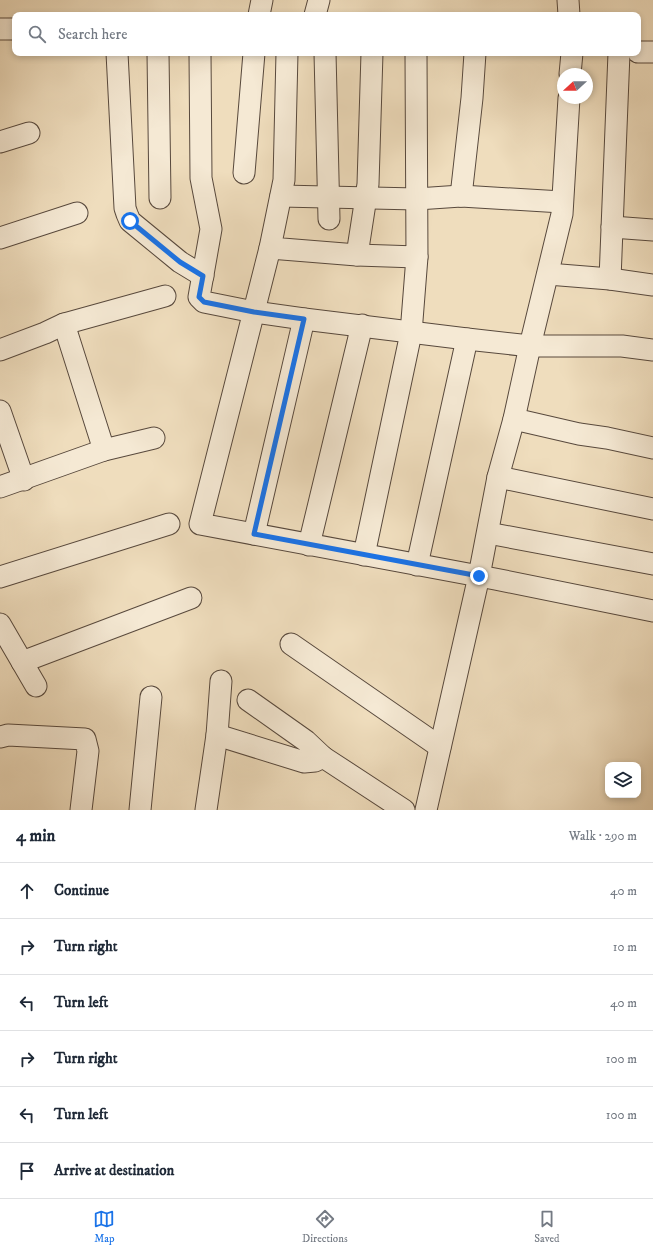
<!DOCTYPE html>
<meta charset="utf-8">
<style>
:root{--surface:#fff;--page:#f2f2f3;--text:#1f2937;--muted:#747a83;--line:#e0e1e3;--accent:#1a73e8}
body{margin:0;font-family:"IM FELL DW Pica",serif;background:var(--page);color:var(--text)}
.controls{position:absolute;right:12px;bottom:12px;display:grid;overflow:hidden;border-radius:8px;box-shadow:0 2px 6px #0003}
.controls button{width:36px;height:36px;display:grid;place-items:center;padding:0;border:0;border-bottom:1px solid var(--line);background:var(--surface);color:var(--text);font:20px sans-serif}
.compass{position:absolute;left:557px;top:68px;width:36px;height:36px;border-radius:50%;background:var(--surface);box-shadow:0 2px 6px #0003;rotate:249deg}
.stop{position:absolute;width:12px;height:12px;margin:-9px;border:3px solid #1a73e8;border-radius:50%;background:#fff}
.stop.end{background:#1a73e8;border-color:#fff;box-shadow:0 1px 4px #0008}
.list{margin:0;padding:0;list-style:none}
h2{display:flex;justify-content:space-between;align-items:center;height:52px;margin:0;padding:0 16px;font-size:17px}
h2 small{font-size:13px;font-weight:400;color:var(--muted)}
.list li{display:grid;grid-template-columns:26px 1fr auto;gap:12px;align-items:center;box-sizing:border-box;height:56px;padding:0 16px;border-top:1px solid var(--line)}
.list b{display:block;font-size:15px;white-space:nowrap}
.list em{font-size:13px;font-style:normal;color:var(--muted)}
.icon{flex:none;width:22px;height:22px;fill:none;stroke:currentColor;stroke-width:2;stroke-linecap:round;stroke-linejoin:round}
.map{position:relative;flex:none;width:653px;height:810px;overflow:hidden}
.search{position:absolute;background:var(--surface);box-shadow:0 2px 6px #0003;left:12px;right:12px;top:12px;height:44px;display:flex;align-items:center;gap:10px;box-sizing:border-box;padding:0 14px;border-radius:8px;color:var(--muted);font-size:15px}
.sheet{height:388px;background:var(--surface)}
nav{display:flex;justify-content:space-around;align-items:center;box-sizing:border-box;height:56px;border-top:1px solid var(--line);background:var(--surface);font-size:11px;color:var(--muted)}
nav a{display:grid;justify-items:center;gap:2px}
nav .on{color:var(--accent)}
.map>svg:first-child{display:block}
</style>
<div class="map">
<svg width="653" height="810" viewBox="0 0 653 810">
<rect width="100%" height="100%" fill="#efddbd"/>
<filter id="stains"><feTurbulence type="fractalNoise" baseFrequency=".005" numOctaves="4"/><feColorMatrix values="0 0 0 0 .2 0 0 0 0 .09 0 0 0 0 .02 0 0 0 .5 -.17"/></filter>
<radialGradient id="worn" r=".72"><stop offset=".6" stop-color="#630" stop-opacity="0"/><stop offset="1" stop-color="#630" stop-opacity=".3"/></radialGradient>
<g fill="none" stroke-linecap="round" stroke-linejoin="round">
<g stroke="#58493d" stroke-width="23">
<g id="minor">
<polyline points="568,0 569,15"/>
<polyline points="259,15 262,0"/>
<polyline points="315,15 319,0"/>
<polyline points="0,29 15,29"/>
<polyline points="638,52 653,52"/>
<polyline points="117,53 125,208 127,214 130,221 180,262 203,276"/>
<polyline points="158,53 160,198"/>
<polyline points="200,53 201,178 211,229 199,297 204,302 254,312 304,319 467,339 530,346 622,346 653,350"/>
<polyline points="287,53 284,180 270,248 357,255 417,257 416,53"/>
<polyline points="325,53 329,219"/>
<polyline points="570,74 572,53"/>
<polyline points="0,142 29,133"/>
<polyline points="244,173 254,53"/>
<polyline points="281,196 417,199 461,196 562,202"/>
<polyline points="461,196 472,98 475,53"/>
<polyline points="612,227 653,230"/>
<polyline points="0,238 77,213"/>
<polyline points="270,248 200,524 495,579 653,611"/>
<polyline points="357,255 368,184 372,53"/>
<polyline points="548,274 610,279 653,285"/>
<polyline points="610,279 619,53"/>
<polyline points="64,324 104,450"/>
<polyline points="0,350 45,333 64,324 165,296"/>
<polyline points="0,411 24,480"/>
<polyline points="514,419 579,434 607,438 653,448"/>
<polyline points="498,477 653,509"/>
<polyline points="0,487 104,450 154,438"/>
<polyline points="488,533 653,564"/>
<polyline points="254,534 304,319"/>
<polyline points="309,545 362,325"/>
<polyline points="364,555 411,333 417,257"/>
<polyline points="417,565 467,339"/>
<polyline points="0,577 169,524"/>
<polyline points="0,624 36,686"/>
<polyline points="291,644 440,747"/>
<polyline points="22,662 191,598"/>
<polyline points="248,700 306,741 323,757 404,810"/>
<polyline points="217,735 304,762 315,761 323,757"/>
<polyline points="0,737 8,735 85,739 88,751 81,810"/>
<polyline points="140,810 151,697"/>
<polyline points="206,810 217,735 221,681"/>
<polyline points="426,810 479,576 498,477 514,419 530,346 562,214 569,98"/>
</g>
</g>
<use href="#minor" stroke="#f5e9d4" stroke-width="21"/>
</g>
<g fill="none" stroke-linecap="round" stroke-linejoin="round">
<polyline stroke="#1a73e8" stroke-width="5" points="130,221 180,262 203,276 199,297 204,302 254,312 304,319 254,534 479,576"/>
</g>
<rect width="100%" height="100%" filter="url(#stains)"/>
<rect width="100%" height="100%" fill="url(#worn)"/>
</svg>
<div class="controls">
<button><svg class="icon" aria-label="layers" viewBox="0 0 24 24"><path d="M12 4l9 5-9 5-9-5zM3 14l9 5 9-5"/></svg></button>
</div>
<svg class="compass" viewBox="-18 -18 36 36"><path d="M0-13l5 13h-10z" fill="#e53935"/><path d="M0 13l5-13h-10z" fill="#747a83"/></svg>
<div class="stop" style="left:130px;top:221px"></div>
<div class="stop end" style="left:479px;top:576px"></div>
<div class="search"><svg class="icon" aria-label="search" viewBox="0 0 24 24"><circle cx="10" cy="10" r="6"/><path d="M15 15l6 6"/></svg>Search here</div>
</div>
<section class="sheet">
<h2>4 min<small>Walk · 290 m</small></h2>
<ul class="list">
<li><svg class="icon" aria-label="ahead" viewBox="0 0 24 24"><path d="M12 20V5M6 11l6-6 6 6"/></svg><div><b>Continue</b></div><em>40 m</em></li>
<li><svg class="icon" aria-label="right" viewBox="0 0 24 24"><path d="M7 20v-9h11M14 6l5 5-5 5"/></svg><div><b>Turn right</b></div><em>10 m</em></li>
<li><svg class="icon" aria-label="left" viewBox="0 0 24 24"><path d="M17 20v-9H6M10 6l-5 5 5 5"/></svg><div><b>Turn left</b></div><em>40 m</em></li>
<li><svg class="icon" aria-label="right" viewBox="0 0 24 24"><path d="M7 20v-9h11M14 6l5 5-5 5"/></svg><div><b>Turn right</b></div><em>100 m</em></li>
<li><svg class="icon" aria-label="left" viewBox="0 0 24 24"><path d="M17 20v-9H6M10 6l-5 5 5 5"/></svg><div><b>Turn left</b></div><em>100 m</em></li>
<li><svg class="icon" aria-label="arrive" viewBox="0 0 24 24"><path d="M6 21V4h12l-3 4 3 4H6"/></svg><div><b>Arrive at destination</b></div></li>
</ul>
</section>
<nav>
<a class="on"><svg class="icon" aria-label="map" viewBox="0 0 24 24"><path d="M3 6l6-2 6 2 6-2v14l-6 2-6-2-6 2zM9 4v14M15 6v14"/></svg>Map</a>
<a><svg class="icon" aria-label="directions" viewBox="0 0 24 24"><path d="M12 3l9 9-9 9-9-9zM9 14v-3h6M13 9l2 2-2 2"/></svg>Directions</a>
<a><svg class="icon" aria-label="saved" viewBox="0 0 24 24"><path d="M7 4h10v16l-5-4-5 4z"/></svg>Saved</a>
</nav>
